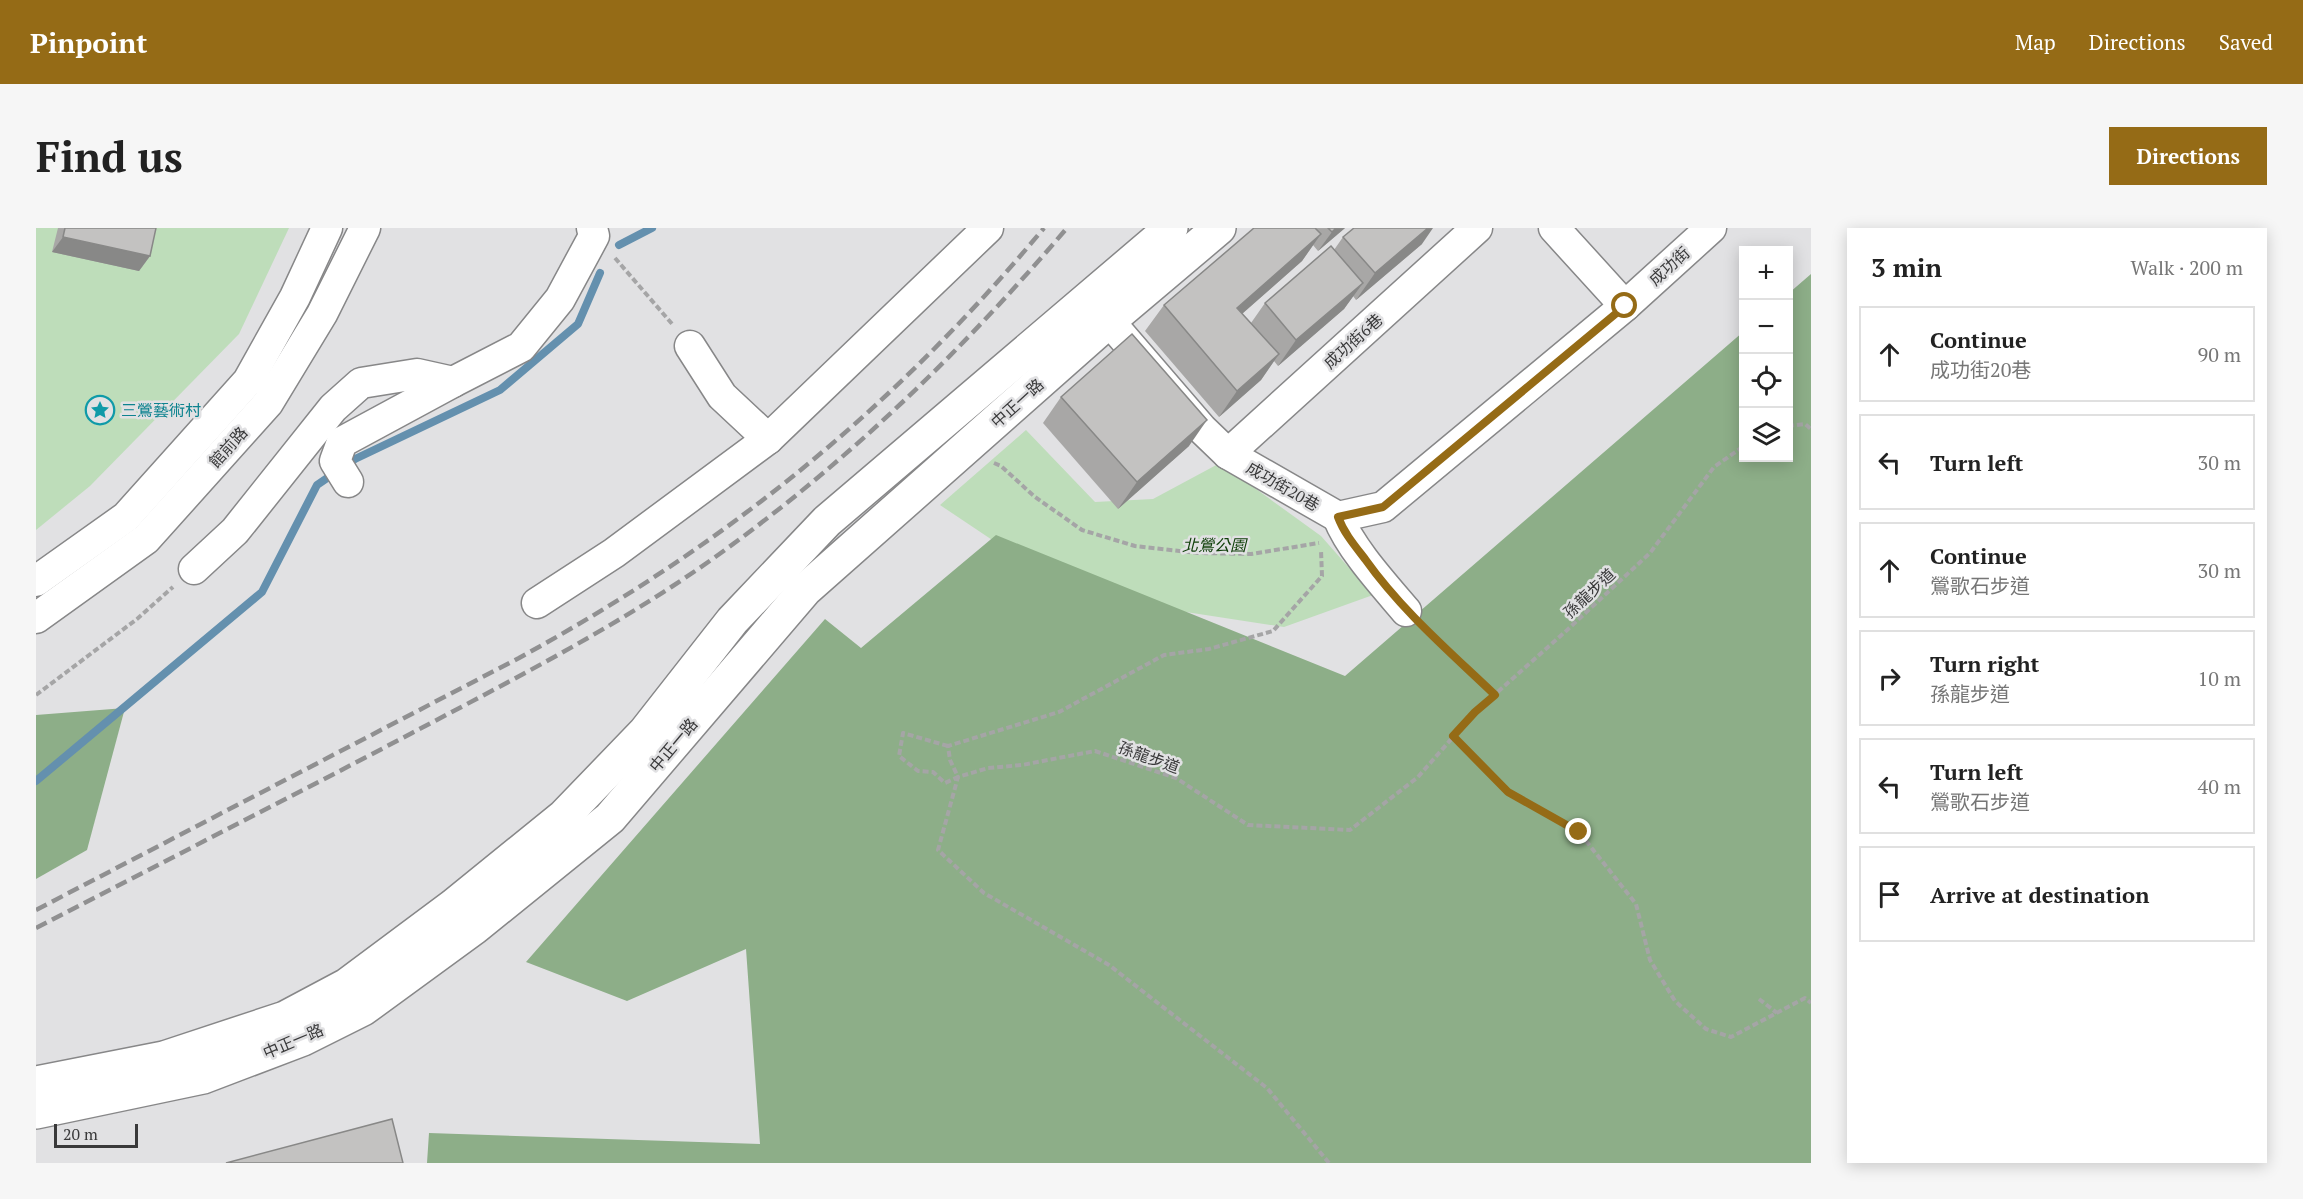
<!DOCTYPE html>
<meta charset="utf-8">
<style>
:root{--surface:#fff;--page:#f6f6f6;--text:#222;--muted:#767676;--line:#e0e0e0;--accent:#956b16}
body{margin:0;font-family:"PT Serif","Noto Sans TC",serif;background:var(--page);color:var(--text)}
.controls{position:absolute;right:18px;top:18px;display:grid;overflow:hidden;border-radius:0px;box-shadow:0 3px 15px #0003}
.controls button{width:54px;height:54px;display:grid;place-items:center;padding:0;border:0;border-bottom:2px solid var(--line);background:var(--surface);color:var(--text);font:30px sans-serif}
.scale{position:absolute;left:18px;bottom:15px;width:84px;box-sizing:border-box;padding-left:6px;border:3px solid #39393a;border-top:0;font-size:16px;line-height:21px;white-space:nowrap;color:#39393a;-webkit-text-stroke:4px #e1e1e3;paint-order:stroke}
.stop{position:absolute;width:18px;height:18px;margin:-14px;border:4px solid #956b16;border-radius:50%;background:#fff}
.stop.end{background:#956b16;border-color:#fff;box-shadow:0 2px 6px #0008}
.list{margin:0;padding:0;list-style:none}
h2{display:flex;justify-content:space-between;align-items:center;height:78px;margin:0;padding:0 24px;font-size:26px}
h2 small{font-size:20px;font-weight:400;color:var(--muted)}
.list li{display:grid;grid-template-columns:39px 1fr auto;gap:18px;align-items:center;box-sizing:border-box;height:96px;margin:0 12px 12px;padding:0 12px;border:2px solid var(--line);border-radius:0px}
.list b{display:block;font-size:22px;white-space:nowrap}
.list p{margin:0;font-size:20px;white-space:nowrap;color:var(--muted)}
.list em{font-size:20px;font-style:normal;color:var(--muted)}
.icon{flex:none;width:33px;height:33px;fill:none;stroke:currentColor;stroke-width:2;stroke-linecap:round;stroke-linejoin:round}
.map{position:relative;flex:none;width:1775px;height:935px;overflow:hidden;border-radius:0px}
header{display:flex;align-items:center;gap:36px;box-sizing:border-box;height:84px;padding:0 30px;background:var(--accent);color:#fff}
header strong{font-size:28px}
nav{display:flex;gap:33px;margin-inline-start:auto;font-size:21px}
.intro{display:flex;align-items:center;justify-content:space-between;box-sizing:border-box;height:144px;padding:0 36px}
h1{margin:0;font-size:42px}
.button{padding:15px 27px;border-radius:0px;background:var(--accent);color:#fff;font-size:21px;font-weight:700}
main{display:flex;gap:36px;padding:0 36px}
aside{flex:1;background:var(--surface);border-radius:0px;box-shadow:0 3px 15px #0003}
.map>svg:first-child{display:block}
</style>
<header>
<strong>Pinpoint</strong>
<nav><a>Map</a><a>Directions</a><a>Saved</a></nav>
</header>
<div class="intro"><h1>Find us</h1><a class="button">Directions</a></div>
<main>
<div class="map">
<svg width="1775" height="935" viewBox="0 0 1775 935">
<rect width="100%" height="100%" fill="#e1e1e3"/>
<g fill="#beddba">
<polygon points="0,0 253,0 203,106 54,258 0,302"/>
<polygon points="990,202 1059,274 1117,271 1184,235 1285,308 1337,367 1248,399 1072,372 983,330 904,277"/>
</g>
<g fill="#8dae88">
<polygon points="1775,46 1775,935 391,935 393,905 724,916 710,721 591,773 490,734 789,391 825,420 960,307 1309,448 1707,104 1708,230 1752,230 1753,65"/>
<polygon points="89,480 51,622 0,651 0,487"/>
</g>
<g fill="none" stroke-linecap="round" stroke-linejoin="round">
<g stroke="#6490ae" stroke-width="8">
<polyline points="583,17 616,0"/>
<polyline points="0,553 226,364 281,257 319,231 464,162 542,96 564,45"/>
</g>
<g stroke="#878788" stroke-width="33">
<g id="minor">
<polyline points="1518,0 1589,78 1675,0"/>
<polyline points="1073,93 1166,201 1192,226 1302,289 1347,279 1589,78"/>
<polyline points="654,118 686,168 732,211"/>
<polyline points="1192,226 1441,0"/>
<polyline points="312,254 299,233 306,214 417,154"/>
<path d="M1302 289C1314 320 1348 357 1370 383"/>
<polyline points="158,341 199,303 297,180 325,155 381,146 417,154 485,119 524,71 558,8 556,0"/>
<polyline points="0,353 90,289 212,153 259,69 291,0"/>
<polyline points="501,375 578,325 732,211 952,0"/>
<polyline points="0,390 110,311 232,175 286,86 329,0"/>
</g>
</g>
<g stroke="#878788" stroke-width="36">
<g id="major">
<polyline points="0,855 128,830 249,790 311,757 417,678 528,588 609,504 696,393 791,293 1135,0"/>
<polyline points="0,884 167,849 267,811 327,781 438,700 574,590 769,362 1073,93 1183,0"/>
</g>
</g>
<g stroke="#a5a5a6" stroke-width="4" stroke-dasharray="6 3" stroke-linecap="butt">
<polyline points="579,30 637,97"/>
<polyline points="1752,198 1769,196 1775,201"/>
<polyline points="958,235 965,238 999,269 1046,302 1099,318 1162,325 1215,326 1283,315"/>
<polyline points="1390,402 1459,467"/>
<polyline points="0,467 101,391 137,359"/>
<polyline points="1417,508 1472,564 1543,604 1600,676 1614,732 1639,773 1670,801 1695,809 1769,770 1775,775"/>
<polyline points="912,518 867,505 863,528 882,543 897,544 909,555 922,549 914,532 912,518 1023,484 1128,427 1173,421 1237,403 1286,348 1285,322"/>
<polyline points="1723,771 1741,785"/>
<polyline points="1293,935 1231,860 1073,737 948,665 902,622 922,549 952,540 986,537 1059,523 1140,550 1212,597 1314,602 1382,549 1439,484 1529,404 1614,325 1678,239 1708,218"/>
</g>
<use href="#minor" stroke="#fff" stroke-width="30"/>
<use href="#major" stroke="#fff" stroke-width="33"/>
<g stroke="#909091" stroke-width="4.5" stroke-dasharray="12 6" stroke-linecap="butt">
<path d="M0 682 483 430C691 316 856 182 1008 0"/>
<path d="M0 700C125 635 251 571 376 505 480 450 586 396 682 327 814 232 926 123 1031 0"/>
</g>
</g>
<g fill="#a8a7a6">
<polygon points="22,0 120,0 114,28 103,43 16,24"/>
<polygon points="1218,0 1309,0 1282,23 1277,17 1266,33 1206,86 1215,95 1229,75 1298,22 1307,9 1386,16 1320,72 1317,68 1308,81 1242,138 1238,133 1225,152 1183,189 1109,103 1128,77"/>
<polygon points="1025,169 1153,218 1082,281 1007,195"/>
</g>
<g fill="#888887">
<polygon points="1300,0 1309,0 1282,23 1296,4"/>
<polygon points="1392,0 1397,0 1386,16 1320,72 1339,45"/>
<polygon points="1285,6 1266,33 1183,106 1201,80"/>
<polygon points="27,9 114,28 103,43 16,24"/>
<polygon points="1327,55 1308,81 1242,138 1260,112"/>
<polygon points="1243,126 1225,152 1183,189 1201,163"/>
<polygon points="1171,192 1153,218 1082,281 1101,254"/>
</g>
<g fill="#c3c2c1" stroke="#888887" stroke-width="1.5">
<polygon points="29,0 120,0 114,28 27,9"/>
<polygon points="1218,0 1279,0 1285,6 1201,80 1243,126 1201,163 1128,77"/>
<polygon points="1292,0 1300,0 1296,4"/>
<polygon points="1318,0 1392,0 1339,45 1307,9"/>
<polygon points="1295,18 1327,55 1260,112 1229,75"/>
<polygon points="1096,106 1171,192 1101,254 1025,169"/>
<polygon points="356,891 367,935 190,935"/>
</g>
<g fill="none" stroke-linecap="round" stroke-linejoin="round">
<path stroke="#956b16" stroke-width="8" d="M1543 604 1472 564 1417 508 1439 484 1459 467C1413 423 1366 383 1329 331 1319 318 1308 305 1302 289L1347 279 1589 78"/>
</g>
<defs>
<g id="sight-ring" transform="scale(1.5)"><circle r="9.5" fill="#e1e1e3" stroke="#0f9aa8" stroke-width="1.5"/><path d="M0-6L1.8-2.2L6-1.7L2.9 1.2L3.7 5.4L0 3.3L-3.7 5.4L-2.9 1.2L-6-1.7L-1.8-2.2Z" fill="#0f9aa8"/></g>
</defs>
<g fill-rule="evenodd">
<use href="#sight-ring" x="64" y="182"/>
</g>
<g text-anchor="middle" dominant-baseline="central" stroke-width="5" stroke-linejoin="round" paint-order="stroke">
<g font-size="16" fill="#39393a" stroke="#e1e1e3">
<text transform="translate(1633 38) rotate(-42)">成功街</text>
<text transform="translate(1317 113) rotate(-42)">成功街6巷</text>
<text transform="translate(981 175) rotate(-42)">中正一路</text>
<text transform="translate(192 219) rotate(-48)">館前路</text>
<text transform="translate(1247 258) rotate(30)">成功街20巷</text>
<text transform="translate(1553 365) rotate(-43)">孫龍步道</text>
<text transform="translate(637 517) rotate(-50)">中正一路</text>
<text transform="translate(1113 529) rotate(20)">孫龍步道</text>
<text transform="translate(257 813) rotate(-23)">中正一路</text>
</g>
<g font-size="16" fill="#0d838f" stroke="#e1e1e3" text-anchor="start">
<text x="85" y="182">三鶯藝術村</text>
</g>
<g font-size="16" font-style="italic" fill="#10400a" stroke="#e1e1e3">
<text x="1178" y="317">北鶯公園</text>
</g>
</g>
</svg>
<div class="controls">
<button>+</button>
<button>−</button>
<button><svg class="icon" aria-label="locate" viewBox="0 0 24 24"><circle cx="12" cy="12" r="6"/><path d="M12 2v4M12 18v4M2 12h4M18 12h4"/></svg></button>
<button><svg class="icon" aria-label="layers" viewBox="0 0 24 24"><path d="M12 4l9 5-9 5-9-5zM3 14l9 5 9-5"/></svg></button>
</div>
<div class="scale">20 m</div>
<div class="stop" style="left:1589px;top:78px"></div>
<div class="stop end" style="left:1543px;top:604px"></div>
</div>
<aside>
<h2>3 min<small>Walk · 200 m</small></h2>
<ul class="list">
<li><svg class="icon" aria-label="ahead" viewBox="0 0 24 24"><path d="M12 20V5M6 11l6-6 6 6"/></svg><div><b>Continue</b><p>成功街20巷</p></div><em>90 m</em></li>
<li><svg class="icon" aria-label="left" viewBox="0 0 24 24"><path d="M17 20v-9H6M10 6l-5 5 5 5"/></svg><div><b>Turn left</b></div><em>30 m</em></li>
<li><svg class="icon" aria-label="ahead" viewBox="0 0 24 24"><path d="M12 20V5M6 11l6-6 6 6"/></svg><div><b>Continue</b><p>鶯歌石步道</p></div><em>30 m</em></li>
<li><svg class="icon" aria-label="right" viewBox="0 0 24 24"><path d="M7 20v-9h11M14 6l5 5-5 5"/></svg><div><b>Turn right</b><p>孫龍步道</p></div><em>10 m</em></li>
<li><svg class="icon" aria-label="left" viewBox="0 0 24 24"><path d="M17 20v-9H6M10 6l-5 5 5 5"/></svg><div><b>Turn left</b><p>鶯歌石步道</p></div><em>40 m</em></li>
<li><svg class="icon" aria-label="arrive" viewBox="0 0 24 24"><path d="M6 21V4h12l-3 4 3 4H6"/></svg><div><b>Arrive at destination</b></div></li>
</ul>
</aside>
</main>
